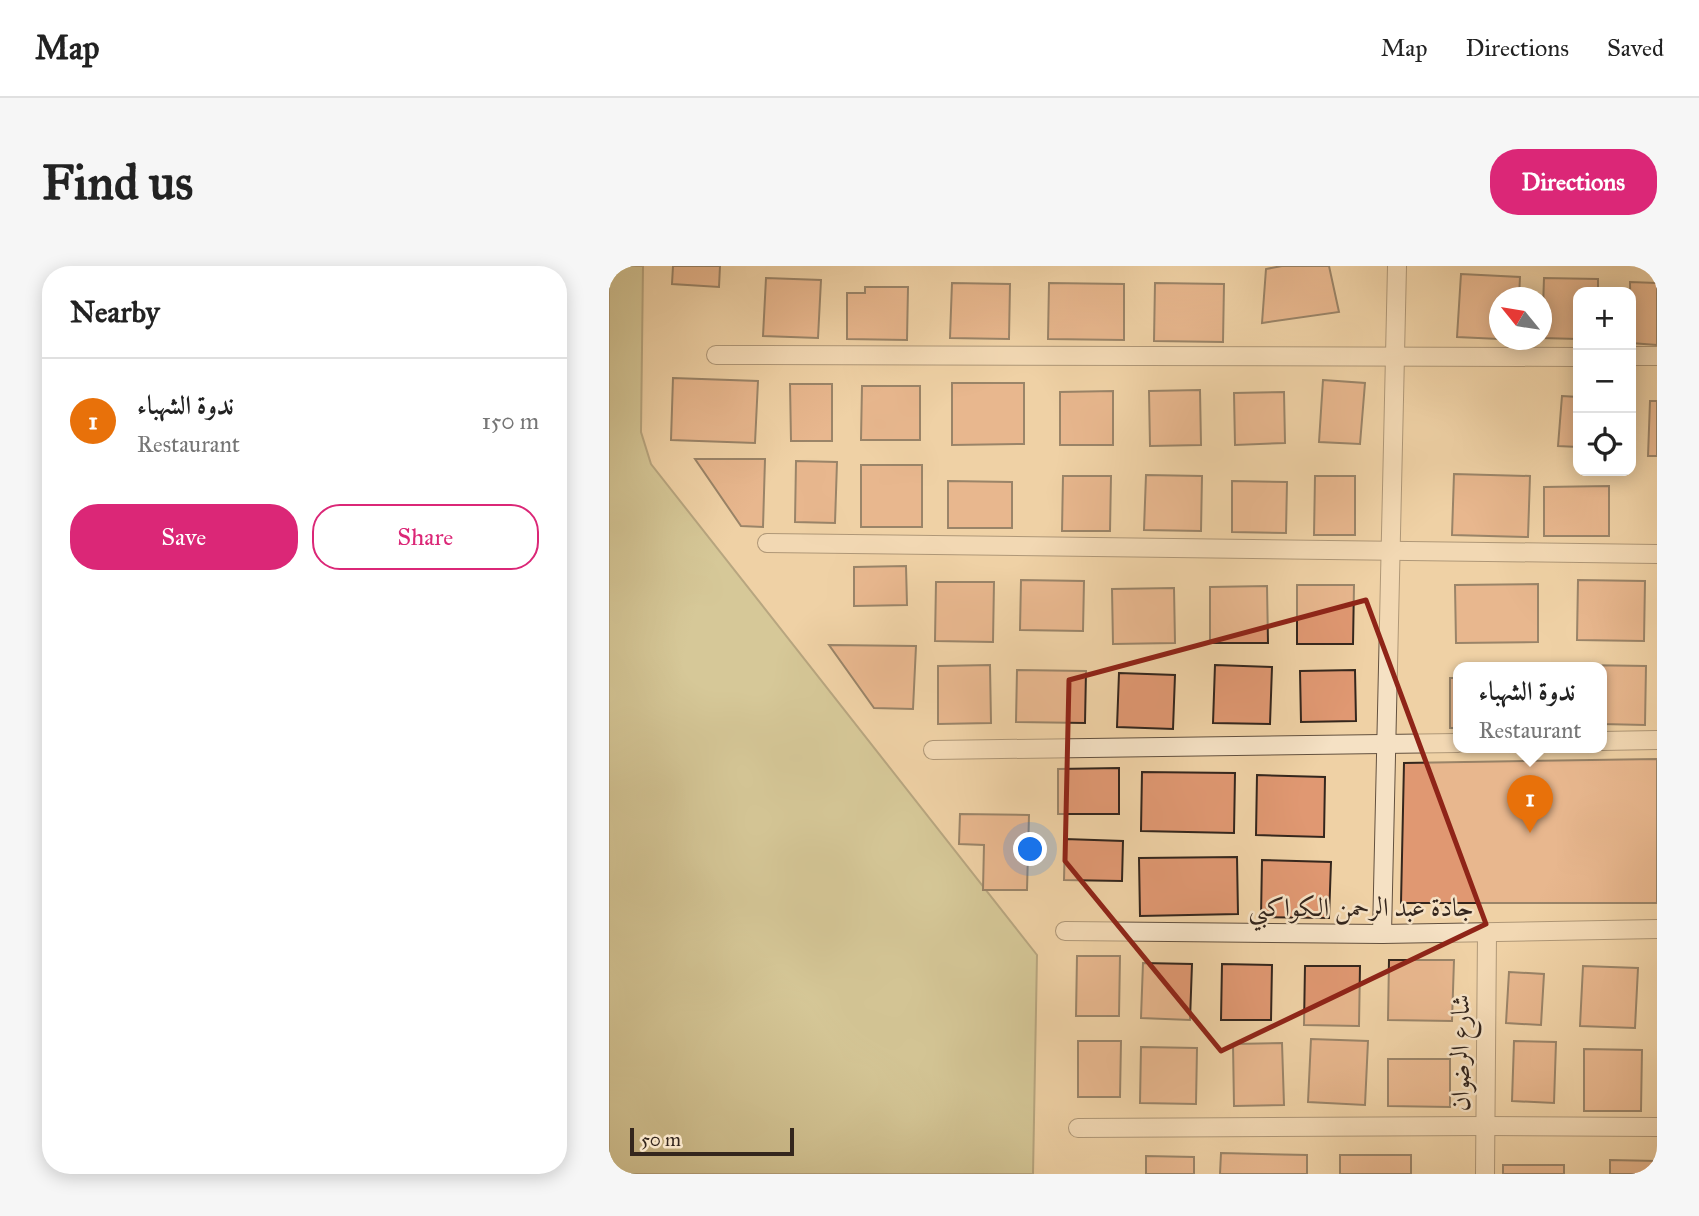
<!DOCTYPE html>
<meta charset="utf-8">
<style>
:root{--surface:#fff;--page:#f6f6f6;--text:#222;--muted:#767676;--line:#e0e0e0;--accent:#db2777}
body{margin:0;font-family:"IM FELL Great Primer",Amiri,serif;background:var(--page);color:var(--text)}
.controls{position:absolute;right:21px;top:21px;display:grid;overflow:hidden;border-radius:14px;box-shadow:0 4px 18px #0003}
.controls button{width:63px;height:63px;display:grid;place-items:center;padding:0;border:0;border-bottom:2px solid var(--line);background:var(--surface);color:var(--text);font:35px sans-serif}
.compass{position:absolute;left:880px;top:21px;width:63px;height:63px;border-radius:50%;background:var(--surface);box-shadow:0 4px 18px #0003;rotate:300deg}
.scale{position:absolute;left:21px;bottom:18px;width:164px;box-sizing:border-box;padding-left:7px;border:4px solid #34261d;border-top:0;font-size:19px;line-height:24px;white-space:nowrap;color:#34261d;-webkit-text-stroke:5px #f5e1c4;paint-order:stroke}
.you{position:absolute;left:422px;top:584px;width:24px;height:24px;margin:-18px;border:5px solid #fff;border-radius:50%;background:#1a73e8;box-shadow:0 0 0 10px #1a73e833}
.badge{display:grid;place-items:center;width:46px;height:46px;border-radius:50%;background:var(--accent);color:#fff;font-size:23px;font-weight:700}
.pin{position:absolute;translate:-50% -58px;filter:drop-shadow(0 2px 4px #0008)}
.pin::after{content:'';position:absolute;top:37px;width:24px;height:21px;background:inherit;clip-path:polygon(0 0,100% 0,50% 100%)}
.popup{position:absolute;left:844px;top:396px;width:154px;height:91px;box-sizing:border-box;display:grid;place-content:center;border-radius:14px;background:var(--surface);filter:drop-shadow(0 2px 5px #0005);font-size:23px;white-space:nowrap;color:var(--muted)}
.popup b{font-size:26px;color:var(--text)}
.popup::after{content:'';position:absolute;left:50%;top:100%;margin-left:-14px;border:14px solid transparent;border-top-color:var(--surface)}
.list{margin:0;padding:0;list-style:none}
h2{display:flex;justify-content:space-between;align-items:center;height:91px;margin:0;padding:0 28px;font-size:30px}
h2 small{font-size:23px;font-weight:400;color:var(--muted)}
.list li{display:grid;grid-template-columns:46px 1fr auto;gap:21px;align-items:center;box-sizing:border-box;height:126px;padding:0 28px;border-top:2px solid var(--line)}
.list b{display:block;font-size:26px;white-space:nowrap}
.list p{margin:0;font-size:23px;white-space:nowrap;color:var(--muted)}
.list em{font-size:23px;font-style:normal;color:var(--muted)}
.actions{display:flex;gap:14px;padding:21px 28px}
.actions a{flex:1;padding:16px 0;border:2px solid var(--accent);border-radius:28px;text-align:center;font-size:24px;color:var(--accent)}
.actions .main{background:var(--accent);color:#fff}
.icon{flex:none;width:38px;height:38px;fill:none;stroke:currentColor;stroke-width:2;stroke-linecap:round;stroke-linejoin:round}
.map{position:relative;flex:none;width:1048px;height:908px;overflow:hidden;border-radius:28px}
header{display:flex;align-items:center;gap:42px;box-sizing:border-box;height:98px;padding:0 35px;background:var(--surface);border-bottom:2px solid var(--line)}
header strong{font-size:33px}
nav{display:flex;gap:38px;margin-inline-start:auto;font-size:24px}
.intro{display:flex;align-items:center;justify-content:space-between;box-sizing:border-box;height:168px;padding:0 42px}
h1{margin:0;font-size:49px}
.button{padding:18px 32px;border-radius:28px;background:var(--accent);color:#fff;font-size:24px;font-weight:700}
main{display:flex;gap:42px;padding:0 42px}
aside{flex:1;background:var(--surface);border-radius:28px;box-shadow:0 4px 18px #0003}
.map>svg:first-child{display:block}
</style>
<header>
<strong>Map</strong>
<nav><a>Map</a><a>Directions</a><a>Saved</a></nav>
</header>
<div class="intro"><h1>Find us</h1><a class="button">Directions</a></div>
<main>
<aside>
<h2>Nearby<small></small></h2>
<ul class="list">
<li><span class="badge" style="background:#e8710a">1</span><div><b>ندوة الشهباء</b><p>Restaurant</p></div><em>150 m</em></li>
</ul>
<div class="actions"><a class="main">Save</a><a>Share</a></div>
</aside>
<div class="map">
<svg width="1048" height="908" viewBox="0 0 1048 908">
<rect width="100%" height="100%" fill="#efd1a5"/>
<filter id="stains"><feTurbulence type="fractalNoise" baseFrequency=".00286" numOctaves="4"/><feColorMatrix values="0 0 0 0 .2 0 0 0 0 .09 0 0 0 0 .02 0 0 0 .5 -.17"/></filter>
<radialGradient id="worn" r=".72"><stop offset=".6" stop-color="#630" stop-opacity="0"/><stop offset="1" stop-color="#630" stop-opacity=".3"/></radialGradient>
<polygon fill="#b9bc87" stroke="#767152" stroke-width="2" points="0,0 34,0 32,166 42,198 428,689 424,908 0,908"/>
<g fill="#e09872" stroke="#34261d" stroke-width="2">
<polygon points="64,0 111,0 110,21 63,18"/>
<polygon points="673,0 720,0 730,46 653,57 657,3"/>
<polygon points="852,8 911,11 910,32 890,32 890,73 848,71"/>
<polygon points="157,12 212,14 209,72 154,70"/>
<polygon points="935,12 989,13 989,26 969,26 969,73 933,72"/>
<polygon points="1021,16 1048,17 1048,79 1022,77"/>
<polygon points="343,17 401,18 400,73 341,72"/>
<polygon points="440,17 515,18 515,74 439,73"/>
<polygon points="546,17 615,18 614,76 545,75"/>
<polygon points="256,21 299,21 298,74 238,73 238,27 256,27"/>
<polygon points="64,112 149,115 146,177 62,174"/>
<polygon points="714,114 756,117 751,178 710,176"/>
<polygon points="343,117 415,117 415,178 343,179"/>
<polygon points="181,118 223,118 223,175 182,175"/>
<polygon points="253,120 311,120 311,174 252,174"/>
<polygon points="591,124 592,179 541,180 540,125"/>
<polygon points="504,125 504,179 451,179 451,126"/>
<polygon points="675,126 676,177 626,179 625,127"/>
<polygon points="953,130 969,131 969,181 949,180"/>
<polygon points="1041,135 1048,135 1048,190 1039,190"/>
<polygon points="86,193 156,193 154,261 132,260"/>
<polygon points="187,195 228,196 226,257 186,256"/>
<rect x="252" y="199" width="61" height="62"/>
<polygon points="845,208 921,210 919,271 843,269"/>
<polygon points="537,209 593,210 592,265 535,264"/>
<polygon points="454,210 502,210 501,265 453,265"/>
<polygon points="706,210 746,210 746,269 705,269"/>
<polygon points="339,215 403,216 403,262 339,262"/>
<polygon points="623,215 678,216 677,267 623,266"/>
<polygon points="1000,220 1000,270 935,270 935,221"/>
<polygon points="297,300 298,339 245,340 245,301"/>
<polygon points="412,314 475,315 474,365 411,364"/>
<polygon points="969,314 1036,315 1035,375 968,374"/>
<polygon points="327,316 385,316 384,376 326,375"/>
<polygon points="929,318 929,376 847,377 846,319"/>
<polygon points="688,319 745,319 744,378 688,378"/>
<polygon points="658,320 659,377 601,377 601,321"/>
<polygon points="565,322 566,377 504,378 503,323"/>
<polygon points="220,379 307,380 304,443 265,442"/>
<polygon points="381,399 382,457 329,458 329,400"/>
<polygon points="606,399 663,401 661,458 604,457"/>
<polygon points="971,399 1037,400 1036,459 993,458 993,401 971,401"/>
<polygon points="408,404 477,405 476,457 407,456"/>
<polygon points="746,404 747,455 692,456 691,405"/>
<polygon points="510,407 566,409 564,463 508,461"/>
<rect x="841" y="412" width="8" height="50"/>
<polygon points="1048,493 1048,637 792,637 795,497"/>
<polygon points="510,502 510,548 449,548 449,503"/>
<polygon points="533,506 626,507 625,567 532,565"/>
<polygon points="648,509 716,511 715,571 647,569"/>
<polygon points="351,548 420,549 418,624 374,624 375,579 350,578"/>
<polygon points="456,573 514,575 513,615 455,614"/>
<polygon points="628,591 629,648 531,650 530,592"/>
<polygon points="653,594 722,596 720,652 652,651"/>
<polygon points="468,690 511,690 510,750 467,750"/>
<polygon points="780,694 845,694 843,755 779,754"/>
<polygon points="534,697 583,698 581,754 532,752"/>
<polygon points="613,698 663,699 662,754 612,754"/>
<polygon points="696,700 751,700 750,760 695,759"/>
<polygon points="974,700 1029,702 1026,762 971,760"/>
<polygon points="900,706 935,708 932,759 897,757"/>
<polygon points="702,773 759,775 756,839 699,836"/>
<polygon points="469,775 512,775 511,831 469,831"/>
<polygon points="905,775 947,776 945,837 903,835"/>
<polygon points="673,777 675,839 625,840 624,778"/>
<polygon points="532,781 588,782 587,838 531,837"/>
<polygon points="975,783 1033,784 1032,845 975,845"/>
<polygon points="779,793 841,793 841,841 779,840"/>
<polygon points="612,887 698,889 698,908 611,908"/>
<rect x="731" y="889" width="71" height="19"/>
<polygon points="537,890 585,891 585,908 537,908"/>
<polygon points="1001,894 1048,895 1048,908 1001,908"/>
<rect x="894" y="899" width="61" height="9"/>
</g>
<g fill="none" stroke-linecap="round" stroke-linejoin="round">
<g stroke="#63513f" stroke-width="20">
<g id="street">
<polyline points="107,89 969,91"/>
<polyline points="1022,90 1048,90"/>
<polyline points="158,277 1048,288"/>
<polyline points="993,475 1048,474"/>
<polyline points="324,484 849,477"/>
<polyline points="456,665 773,668 1048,663"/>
<polyline points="773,668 788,0"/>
<polyline points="469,862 877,860 1048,861"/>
<polyline points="876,908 878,667"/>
</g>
</g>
<use href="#street" stroke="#f5e1c4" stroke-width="18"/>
</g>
<path d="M0 0H1048V908H0ZM757 334 877 658 612 785 456 595 460 414Z" fill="#efd1a5" fill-opacity=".55" fill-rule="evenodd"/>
<path fill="none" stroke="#8f2418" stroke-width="5" stroke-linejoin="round" d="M757 334 877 658 612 785 456 595 460 414Z"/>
<g text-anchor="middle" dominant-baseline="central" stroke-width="5" stroke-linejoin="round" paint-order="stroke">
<g font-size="26" fill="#34261d" stroke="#f5e1c4">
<text x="752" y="641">جادة عبد الرحمن الكواكبي</text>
<text transform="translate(851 787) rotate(-90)">شارع الرضوان</text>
</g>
</g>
<rect width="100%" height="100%" filter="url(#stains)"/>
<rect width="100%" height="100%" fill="url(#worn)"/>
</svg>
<div class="controls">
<button>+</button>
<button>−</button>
<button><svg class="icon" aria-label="locate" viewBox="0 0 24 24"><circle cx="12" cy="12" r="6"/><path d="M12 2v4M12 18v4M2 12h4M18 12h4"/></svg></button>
</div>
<svg class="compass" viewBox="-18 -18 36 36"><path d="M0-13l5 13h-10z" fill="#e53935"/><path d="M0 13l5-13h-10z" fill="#767676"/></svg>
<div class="scale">50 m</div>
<div class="you"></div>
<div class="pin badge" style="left:921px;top:567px;background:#e8710a">1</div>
<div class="popup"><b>ندوة الشهباء</b>Restaurant</div>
</div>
</main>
